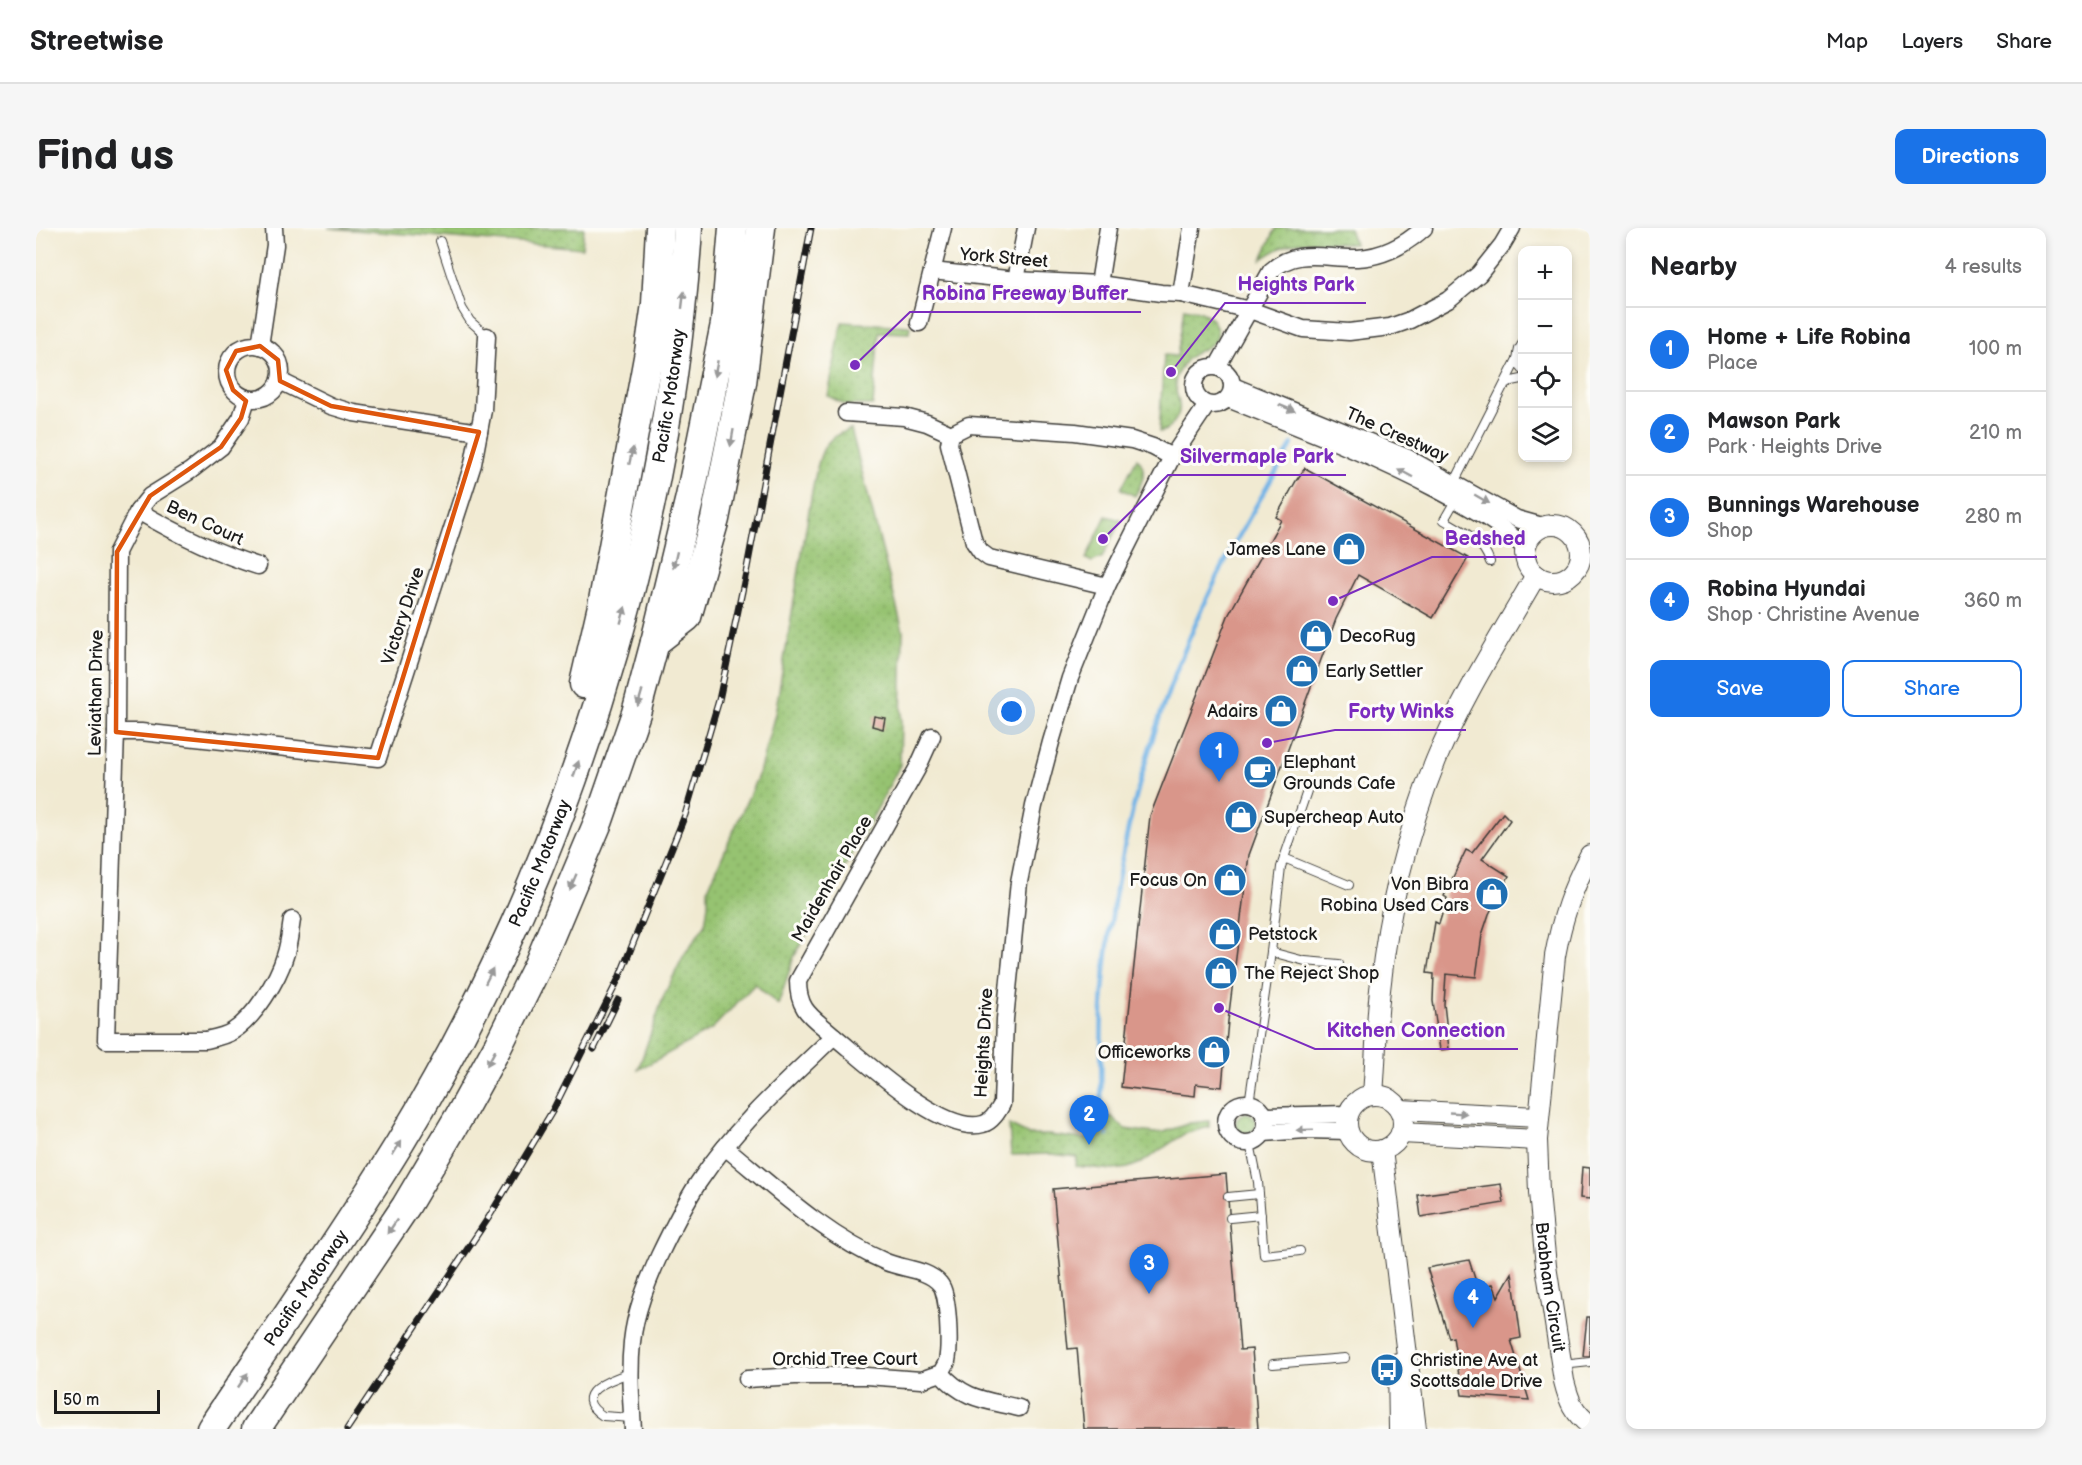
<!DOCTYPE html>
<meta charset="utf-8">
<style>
:root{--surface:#fff;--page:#f6f6f6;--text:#202124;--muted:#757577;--line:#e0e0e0;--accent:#1a73e8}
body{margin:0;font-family:"Balsamiq Sans",sans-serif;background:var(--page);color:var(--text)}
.controls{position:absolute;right:18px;top:18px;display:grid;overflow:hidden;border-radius:12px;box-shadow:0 3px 9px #0003}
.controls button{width:54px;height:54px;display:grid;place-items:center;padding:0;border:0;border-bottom:2px solid var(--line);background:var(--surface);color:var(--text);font:30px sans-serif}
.scale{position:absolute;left:18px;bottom:15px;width:106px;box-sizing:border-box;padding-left:6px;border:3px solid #1c1c1c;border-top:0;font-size:16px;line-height:21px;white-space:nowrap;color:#1c1c1c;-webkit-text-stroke:4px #fdfcf7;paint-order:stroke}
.you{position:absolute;left:976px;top:484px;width:21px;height:21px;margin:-15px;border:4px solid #fff;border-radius:50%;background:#1a73e8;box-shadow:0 0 0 9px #1a73e833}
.badge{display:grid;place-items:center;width:39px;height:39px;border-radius:50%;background:var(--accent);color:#fff;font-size:20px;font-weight:700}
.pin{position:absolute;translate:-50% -50px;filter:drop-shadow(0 2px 3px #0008)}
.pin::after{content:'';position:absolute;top:32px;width:21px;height:18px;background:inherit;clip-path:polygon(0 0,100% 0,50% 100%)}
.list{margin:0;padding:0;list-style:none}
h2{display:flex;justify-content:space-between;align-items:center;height:78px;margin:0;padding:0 24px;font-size:26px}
h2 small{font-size:20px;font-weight:400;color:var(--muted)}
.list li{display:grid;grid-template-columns:39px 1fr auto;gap:18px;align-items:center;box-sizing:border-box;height:84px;padding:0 24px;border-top:2px solid var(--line)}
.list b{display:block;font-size:22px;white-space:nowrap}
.list p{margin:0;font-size:20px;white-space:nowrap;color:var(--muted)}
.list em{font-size:20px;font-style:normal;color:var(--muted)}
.actions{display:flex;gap:12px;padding:18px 24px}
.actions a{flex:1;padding:14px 0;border:2px solid var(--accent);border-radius:12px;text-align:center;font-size:21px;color:var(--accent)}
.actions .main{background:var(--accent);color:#fff}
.icon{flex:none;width:33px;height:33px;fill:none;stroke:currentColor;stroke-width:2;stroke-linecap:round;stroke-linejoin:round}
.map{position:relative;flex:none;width:1554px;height:1201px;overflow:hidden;border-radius:12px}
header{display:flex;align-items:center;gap:36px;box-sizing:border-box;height:84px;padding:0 30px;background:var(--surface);border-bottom:2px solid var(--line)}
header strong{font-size:28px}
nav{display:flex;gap:33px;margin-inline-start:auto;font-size:21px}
.intro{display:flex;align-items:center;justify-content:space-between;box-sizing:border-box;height:144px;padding:0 36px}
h1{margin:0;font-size:42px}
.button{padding:15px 27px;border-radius:12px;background:var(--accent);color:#fff;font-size:21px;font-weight:700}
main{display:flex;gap:36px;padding:0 36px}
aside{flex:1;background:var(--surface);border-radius:12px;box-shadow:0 3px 9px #0003}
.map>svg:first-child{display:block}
</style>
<header>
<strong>Streetwise</strong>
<nav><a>Map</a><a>Layers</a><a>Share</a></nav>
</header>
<div class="intro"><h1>Find us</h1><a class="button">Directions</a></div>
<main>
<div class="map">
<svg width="1554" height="1201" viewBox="0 0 1554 1201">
<defs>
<pattern id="green-dots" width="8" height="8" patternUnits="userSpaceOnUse" patternTransform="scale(1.5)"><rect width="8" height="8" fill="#96c371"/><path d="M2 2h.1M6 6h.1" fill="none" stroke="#81a761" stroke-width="1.8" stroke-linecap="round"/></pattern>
</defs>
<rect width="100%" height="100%" fill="#fdfcf7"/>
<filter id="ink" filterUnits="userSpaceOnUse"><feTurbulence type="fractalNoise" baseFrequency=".0167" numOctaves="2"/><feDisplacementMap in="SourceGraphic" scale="12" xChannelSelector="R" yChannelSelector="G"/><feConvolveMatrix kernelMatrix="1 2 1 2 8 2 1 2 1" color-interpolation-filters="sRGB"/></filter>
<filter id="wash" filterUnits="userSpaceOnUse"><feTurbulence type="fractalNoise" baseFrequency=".008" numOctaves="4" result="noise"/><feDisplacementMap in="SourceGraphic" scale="24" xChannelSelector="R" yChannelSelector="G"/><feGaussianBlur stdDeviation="1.35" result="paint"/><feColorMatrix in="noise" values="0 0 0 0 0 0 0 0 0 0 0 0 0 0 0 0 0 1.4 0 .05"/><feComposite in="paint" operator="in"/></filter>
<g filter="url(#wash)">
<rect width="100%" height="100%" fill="#f1ead2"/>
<g fill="url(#green-dots)" stroke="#597046" stroke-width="1.5">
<polygon points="292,0 548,0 546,20"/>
<path d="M1240 0H1313L1318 16C1280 14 1259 7 1226 31Z"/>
<path d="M1148 80C1161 82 1172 84 1179 96 1189 116 1168 119 1156 127 1149 132 1142 142 1140 150 1136 168 1151 176 1138 194 1134 200 1130 203 1123 204L1128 127 1141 128Z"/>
<polygon points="806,94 874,98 873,105 843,104 837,177 810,177 792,168"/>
<path d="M815 201 867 403 864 537 839 585 758 729 742 777 719 756 675 802 602 842 628 767 648 727 669 697 672 676V661L723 545 739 486 777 258C784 229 783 211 815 201Z"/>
<path d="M1101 230C1113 242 1106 255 1099 268L1085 261Z"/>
<polygon points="1070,288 1085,292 1066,330 1056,334 1050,331"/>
<circle cx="1210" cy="895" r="10"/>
<polygon points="1075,888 1089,901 1118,905 1128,904 1154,895 1173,893 1173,899 1148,906 1105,935 1092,940 1077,942 1040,938 1041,929 1015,926 975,927 973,897 993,907 1013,907 1048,911 1056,910 1061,905 1063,899"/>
</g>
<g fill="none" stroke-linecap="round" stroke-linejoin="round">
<path stroke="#71b3e6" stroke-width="4.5" d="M1071 907 1065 890C1066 848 1064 805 1067 763 1079 625 1115 488 1175 362 1192 327 1211 293 1231 259 1239 244 1249 231 1256 216"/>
</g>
<g id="blocks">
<g fill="#d9968a">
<polygon points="1269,240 1432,330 1397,390 1322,347 1300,391 1213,627 1192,793 1186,859 1160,856 1159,868 1085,859 1114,588 1192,388 1245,292 1240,289 1260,253"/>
<polygon points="838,488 849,490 847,501 836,498"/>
<polygon points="1467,585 1474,592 1446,631 1473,648 1453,686 1446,707 1440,749 1410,746 1408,776 1413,821 1404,822 1397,773 1398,746 1391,745 1399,694 1403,696 1411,670 1408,668 1430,622 1436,625"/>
<polygon points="1546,939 1554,940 1554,971 1544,970"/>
<polygon points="1190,946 1204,1122 1216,1121 1222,1201 1048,1201 1041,1120 1032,1121 1017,961"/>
<polygon points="1465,956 1468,975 1385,989 1382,967"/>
<polygon points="1433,1032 1442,1060 1457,1056 1462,1069 1476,1045 1485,1110 1475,1112 1493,1172 1426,1167 1417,1109 1413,1110 1391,1040"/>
<polygon points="1551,1089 1554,1089 1554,1128 1547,1128"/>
</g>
</g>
</g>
<g filter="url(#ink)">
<use href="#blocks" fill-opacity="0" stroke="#3c3b37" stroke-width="1.5"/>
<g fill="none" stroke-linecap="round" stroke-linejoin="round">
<g stroke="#3c3b37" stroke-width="10">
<g id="service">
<polyline points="404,13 426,80 434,93 451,108"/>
<polyline points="1486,116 1483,121 1481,131 1486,141"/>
<polyline points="1468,158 1476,153 1486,151"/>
<polyline points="1418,255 1481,131"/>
<path d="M1420 271 1408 292C1427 303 1447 312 1454 334"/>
<polyline points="1248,630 1313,657"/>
<polyline points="1235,724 1269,733 1303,736"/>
<polyline points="1213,876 1235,724 1245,639 1271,563"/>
<polyline points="1214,915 1222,954 1228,1027 1264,1023"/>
<polyline points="1192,969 1223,966"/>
<polyline points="1194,990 1225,987"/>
<polyline points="1237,1136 1309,1130"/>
<polyline points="1526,1137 1554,1134"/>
<path d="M594 1145C575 1151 532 1166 567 1188L596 1190"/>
</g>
</g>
<g stroke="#3c3b37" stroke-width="19">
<g id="minor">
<polyline points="896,43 980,52 1063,56 1125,65 1145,66 1214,82 1267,101 1313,104 1354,99 1374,92 1412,72 1443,46 1466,17 1476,0"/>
<polyline points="980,52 990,0"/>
<polyline points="1063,56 1072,0"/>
<polyline points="1145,66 1156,0"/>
<polyline points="883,95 907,0"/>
<circle cx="218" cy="144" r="27"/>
<polyline points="224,118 239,17 238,0"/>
<circle cx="1177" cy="158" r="19"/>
<path d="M1181 139 1235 43C1261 19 1289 31 1321 30 1347 29 1369 17 1388 0"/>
<polyline points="244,153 295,178 318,185 443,204"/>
<polyline points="1197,158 1372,230 1481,291 1506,298"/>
<path d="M211 171 205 190 185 219 154 243 114 268 102 283 81 324 80 504 70 812H170C179 810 189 808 197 803 218 790 242 752 249 728 253 717 254 704 256 692"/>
<path d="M1192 171C1262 199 1332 225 1398 260 1430 277 1463 294 1489 320"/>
<polyline points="810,185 868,189 891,195 915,206"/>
<path d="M102 283C140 305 180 325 222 338"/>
<polyline points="1071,358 953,330 945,324 938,314 913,216 915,206 933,197 1039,204 1096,212 1117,219 1136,229"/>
<polyline points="80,504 105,504 342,530 437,236 447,182 451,108"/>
<path d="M798 808C777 789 762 784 762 753L881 541 896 508"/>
<circle cx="1210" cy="895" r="20"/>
<polyline points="1228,888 1312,886"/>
<polyline points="1227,905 1270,902 1312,903"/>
<path d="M689 919C739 960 789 1008 850 1034 866 1041 892 1041 904 1056 913 1066 914 1119 911 1133 910 1137 907 1141 905 1145L885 1152 830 1148H759L711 1151"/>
<path d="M905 1145C928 1172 951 1172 983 1180"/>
<path d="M597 1201C595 1172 593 1143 596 1114 599 1084 611 1055 623 1028 635 1003 647 978 662 955 699 899 750 854 798 808 828 832 907 908 947 896 956 894 962 883 966 876L969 791 983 654 998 578 1015 514 1034 450 1071 358 1136 229 1171 177"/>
</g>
</g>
<g stroke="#3c3b37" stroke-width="22">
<g id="tertiary">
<circle cx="1517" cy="325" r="28"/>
<path id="s1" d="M1554 627C1536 661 1526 690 1519 728L1501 912 1503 964 1510 1038 1528 1153C1533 1173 1537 1184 1554 1197"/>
<path d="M1337 866C1340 831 1340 796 1344 762 1352 684 1371 604 1400 532 1427 467 1465 408 1500 347"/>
<circle cx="1339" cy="895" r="28"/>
<polyline points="1364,882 1503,889"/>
<polyline points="1365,905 1501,912"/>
<polyline points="1346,922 1380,1201"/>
<polyline points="1362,1135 1363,1201"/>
</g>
</g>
<g stroke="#3c3b37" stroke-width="31">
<g id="motorway">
<polyline points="619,414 651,389 679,291 706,155 725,0"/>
<polyline points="548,456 566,378 613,124 620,76 624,0"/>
<path id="s2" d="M175 1201C238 1106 304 1013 364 915 529 644 632 317 652 0"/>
<polyline points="220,1201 370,978 424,887 462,818 502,737 563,592 600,485 619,414 654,269 689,96 697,0"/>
</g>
</g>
<use href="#service" stroke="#fff" stroke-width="8"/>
<use href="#minor" stroke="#fff" stroke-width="16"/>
<use href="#tertiary" stroke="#fff" stroke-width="20"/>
<use href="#motorway" stroke="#fff" stroke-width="28"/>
<g stroke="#1c1c1c" stroke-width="7">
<g id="rail">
<polyline points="558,821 582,772"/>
<polyline points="311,1201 453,989 517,882 583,750 649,587 683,472 711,340 775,0"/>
</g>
</g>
<use href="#rail" stroke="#fdfcf7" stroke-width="4.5" stroke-dasharray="14" stroke-linecap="butt"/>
</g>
<defs><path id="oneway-solid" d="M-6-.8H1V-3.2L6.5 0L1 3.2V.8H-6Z" transform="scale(1.5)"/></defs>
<g fill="#999">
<use href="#oneway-solid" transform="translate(647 72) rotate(-83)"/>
<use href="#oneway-solid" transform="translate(680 141) rotate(101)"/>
<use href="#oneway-solid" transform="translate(1251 180) rotate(22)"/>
<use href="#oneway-solid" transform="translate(696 210) rotate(100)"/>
<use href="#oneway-solid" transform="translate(595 228) rotate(-78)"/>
<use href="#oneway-solid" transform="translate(1369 245) rotate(-152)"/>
<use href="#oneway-solid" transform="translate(1446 271) rotate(30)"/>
<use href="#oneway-solid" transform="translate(639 332) rotate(103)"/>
<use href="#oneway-solid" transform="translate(587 387) rotate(-74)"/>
<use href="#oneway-solid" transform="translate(604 470) rotate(106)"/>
<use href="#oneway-solid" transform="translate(540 541) rotate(-71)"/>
<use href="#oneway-solid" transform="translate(537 654) rotate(113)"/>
<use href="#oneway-solid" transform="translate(453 748) rotate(-64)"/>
<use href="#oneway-solid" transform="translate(455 830) rotate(119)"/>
<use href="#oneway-solid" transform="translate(1422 885) rotate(3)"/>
<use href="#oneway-solid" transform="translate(1269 902) rotate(178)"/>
<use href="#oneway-solid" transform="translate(361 920) rotate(-58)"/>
<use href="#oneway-solid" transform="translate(356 999) rotate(124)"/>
<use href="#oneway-solid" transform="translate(207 1152) rotate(-56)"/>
</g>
</g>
<path fill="none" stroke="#de560d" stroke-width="4.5" stroke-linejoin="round" d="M224 118 242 132 244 153 295 178 443 204 342 530 80 504 81 324 114 268 185 219 205 190 210 173 197 162 190 142 200 123Z"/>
<defs>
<g id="shop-disc" transform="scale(1.725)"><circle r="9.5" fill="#1f6fb2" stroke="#fdfcf7"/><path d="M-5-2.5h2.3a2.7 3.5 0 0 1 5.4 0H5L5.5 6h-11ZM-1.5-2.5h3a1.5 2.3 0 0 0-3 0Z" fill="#fff"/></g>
<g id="cafe-disc" transform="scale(1.725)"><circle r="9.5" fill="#1f6fb2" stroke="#fdfcf7"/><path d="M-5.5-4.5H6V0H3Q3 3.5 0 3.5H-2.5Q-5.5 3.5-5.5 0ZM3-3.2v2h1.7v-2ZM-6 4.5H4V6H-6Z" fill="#fff"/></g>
<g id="bus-disc" transform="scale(1.725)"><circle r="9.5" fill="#1f6fb2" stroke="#fdfcf7"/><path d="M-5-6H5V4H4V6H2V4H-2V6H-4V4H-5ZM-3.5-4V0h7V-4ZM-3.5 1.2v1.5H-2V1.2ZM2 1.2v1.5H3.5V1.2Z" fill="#fff"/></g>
</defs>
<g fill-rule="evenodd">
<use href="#shop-disc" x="1313" y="321"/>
<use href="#shop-disc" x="1280" y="408"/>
<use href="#shop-disc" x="1266" y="443"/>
<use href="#shop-disc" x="1245" y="483"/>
<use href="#cafe-disc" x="1224" y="544"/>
<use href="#shop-disc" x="1205" y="589"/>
<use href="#shop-disc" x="1194" y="652"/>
<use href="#shop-disc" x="1456" y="666"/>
<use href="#shop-disc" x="1189" y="706"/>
<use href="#shop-disc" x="1185" y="745"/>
<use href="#shop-disc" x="1178" y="824"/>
<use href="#bus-disc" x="1351" y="1142"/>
</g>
<g text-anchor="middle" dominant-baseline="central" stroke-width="6" stroke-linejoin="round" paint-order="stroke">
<g font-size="18" fill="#1c1c1c" stroke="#fdfcf7">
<text transform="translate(968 30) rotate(5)">York Street</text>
<text stroke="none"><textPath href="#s2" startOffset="1142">Pacific Motorway</textPath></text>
<text transform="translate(1361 207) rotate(24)">The Crestway</text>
<text transform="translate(169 295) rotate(25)">Ben Court</text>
<text transform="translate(367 388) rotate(-72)">Victory Drive</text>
<text transform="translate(60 465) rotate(-89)">Leviathan Drive</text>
<text stroke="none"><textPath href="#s2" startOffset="656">Pacific Motorway</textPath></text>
<text transform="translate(796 651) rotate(-60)">Maidenhair Place</text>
<text transform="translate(948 815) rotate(-87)">Heights Drive</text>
<text stroke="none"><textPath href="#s1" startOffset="440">Brabham Circuit</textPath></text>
<text stroke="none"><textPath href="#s2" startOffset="170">Pacific Motorway</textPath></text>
<text x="809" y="1131">Orchid Tree Court</text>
</g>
<g font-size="18" fill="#1c1c1c" stroke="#fdfcf7" text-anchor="start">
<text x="1290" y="321" text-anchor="end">James Lane</text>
<text x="1303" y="408">DecoRug</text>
<text x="1289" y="443">Early Settler</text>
<text x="1222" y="483" text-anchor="end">Adairs</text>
<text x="1247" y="534">Elephant<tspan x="1247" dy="21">Grounds Cafe</tspan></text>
<text x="1228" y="589">Supercheap Auto</text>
<text x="1171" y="652" text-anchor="end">Focus On</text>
<text x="1433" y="656" text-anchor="end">Von Bibra<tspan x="1433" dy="21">Robina Used Cars</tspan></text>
<text x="1212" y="706">Petstock</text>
<text x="1208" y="745">The Reject Shop</text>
<text x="1155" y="824" text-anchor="end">Officeworks</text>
<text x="1374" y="1132">Christine Ave at<tspan x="1374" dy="21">Scottsdale Drive</tspan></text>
</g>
</g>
<path fill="none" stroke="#7b2cbf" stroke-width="2" d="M1135 144L1189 75H1330M819 137L874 84H1105M1067 311L1132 247H1310M1297 373L1396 329H1501M1231 515L1299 502H1430M1183 780L1279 821H1482"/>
<g fill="#7b2cbf" stroke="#fdfcf7" stroke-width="2">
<circle cx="1135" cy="144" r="6"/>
<circle cx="819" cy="137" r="6"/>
<circle cx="1067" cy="311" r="6"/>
<circle cx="1297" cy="373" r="6"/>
<circle cx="1231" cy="515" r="6"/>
<circle cx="1183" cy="780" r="6"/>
</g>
<g font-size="20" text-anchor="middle" font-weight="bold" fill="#7b2cbf" stroke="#fdfcf7" stroke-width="6" stroke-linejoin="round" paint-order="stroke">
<text x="1260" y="63">Heights Park</text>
<text x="989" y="72">Robina Freeway Buffer</text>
<text x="1221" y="235">Silvermaple Park</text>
<text x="1449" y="317">Bedshed</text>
<text x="1365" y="490">Forty Winks</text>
<text x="1380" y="809">Kitchen Connection</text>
</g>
</svg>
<div class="controls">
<button>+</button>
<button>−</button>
<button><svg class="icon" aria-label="locate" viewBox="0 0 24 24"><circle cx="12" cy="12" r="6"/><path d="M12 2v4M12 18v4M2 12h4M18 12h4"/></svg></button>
<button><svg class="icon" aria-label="layers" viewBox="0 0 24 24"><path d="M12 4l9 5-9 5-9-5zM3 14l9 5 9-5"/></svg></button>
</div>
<div class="scale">50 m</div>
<div class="you"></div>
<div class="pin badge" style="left:1183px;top:554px">1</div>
<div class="pin badge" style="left:1053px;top:917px">2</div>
<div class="pin badge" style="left:1113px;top:1066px">3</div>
<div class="pin badge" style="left:1437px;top:1100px">4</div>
</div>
<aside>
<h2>Nearby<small>4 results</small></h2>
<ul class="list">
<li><span class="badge">1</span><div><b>Home + Life Robina</b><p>Place</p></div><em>100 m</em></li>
<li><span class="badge">2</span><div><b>Mawson Park</b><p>Park · Heights Drive</p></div><em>210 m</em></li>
<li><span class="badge">3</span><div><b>Bunnings Warehouse</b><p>Shop</p></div><em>280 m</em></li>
<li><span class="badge">4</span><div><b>Robina Hyundai</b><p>Shop · Christine Avenue</p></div><em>360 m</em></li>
</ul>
<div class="actions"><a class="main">Save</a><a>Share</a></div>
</aside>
</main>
